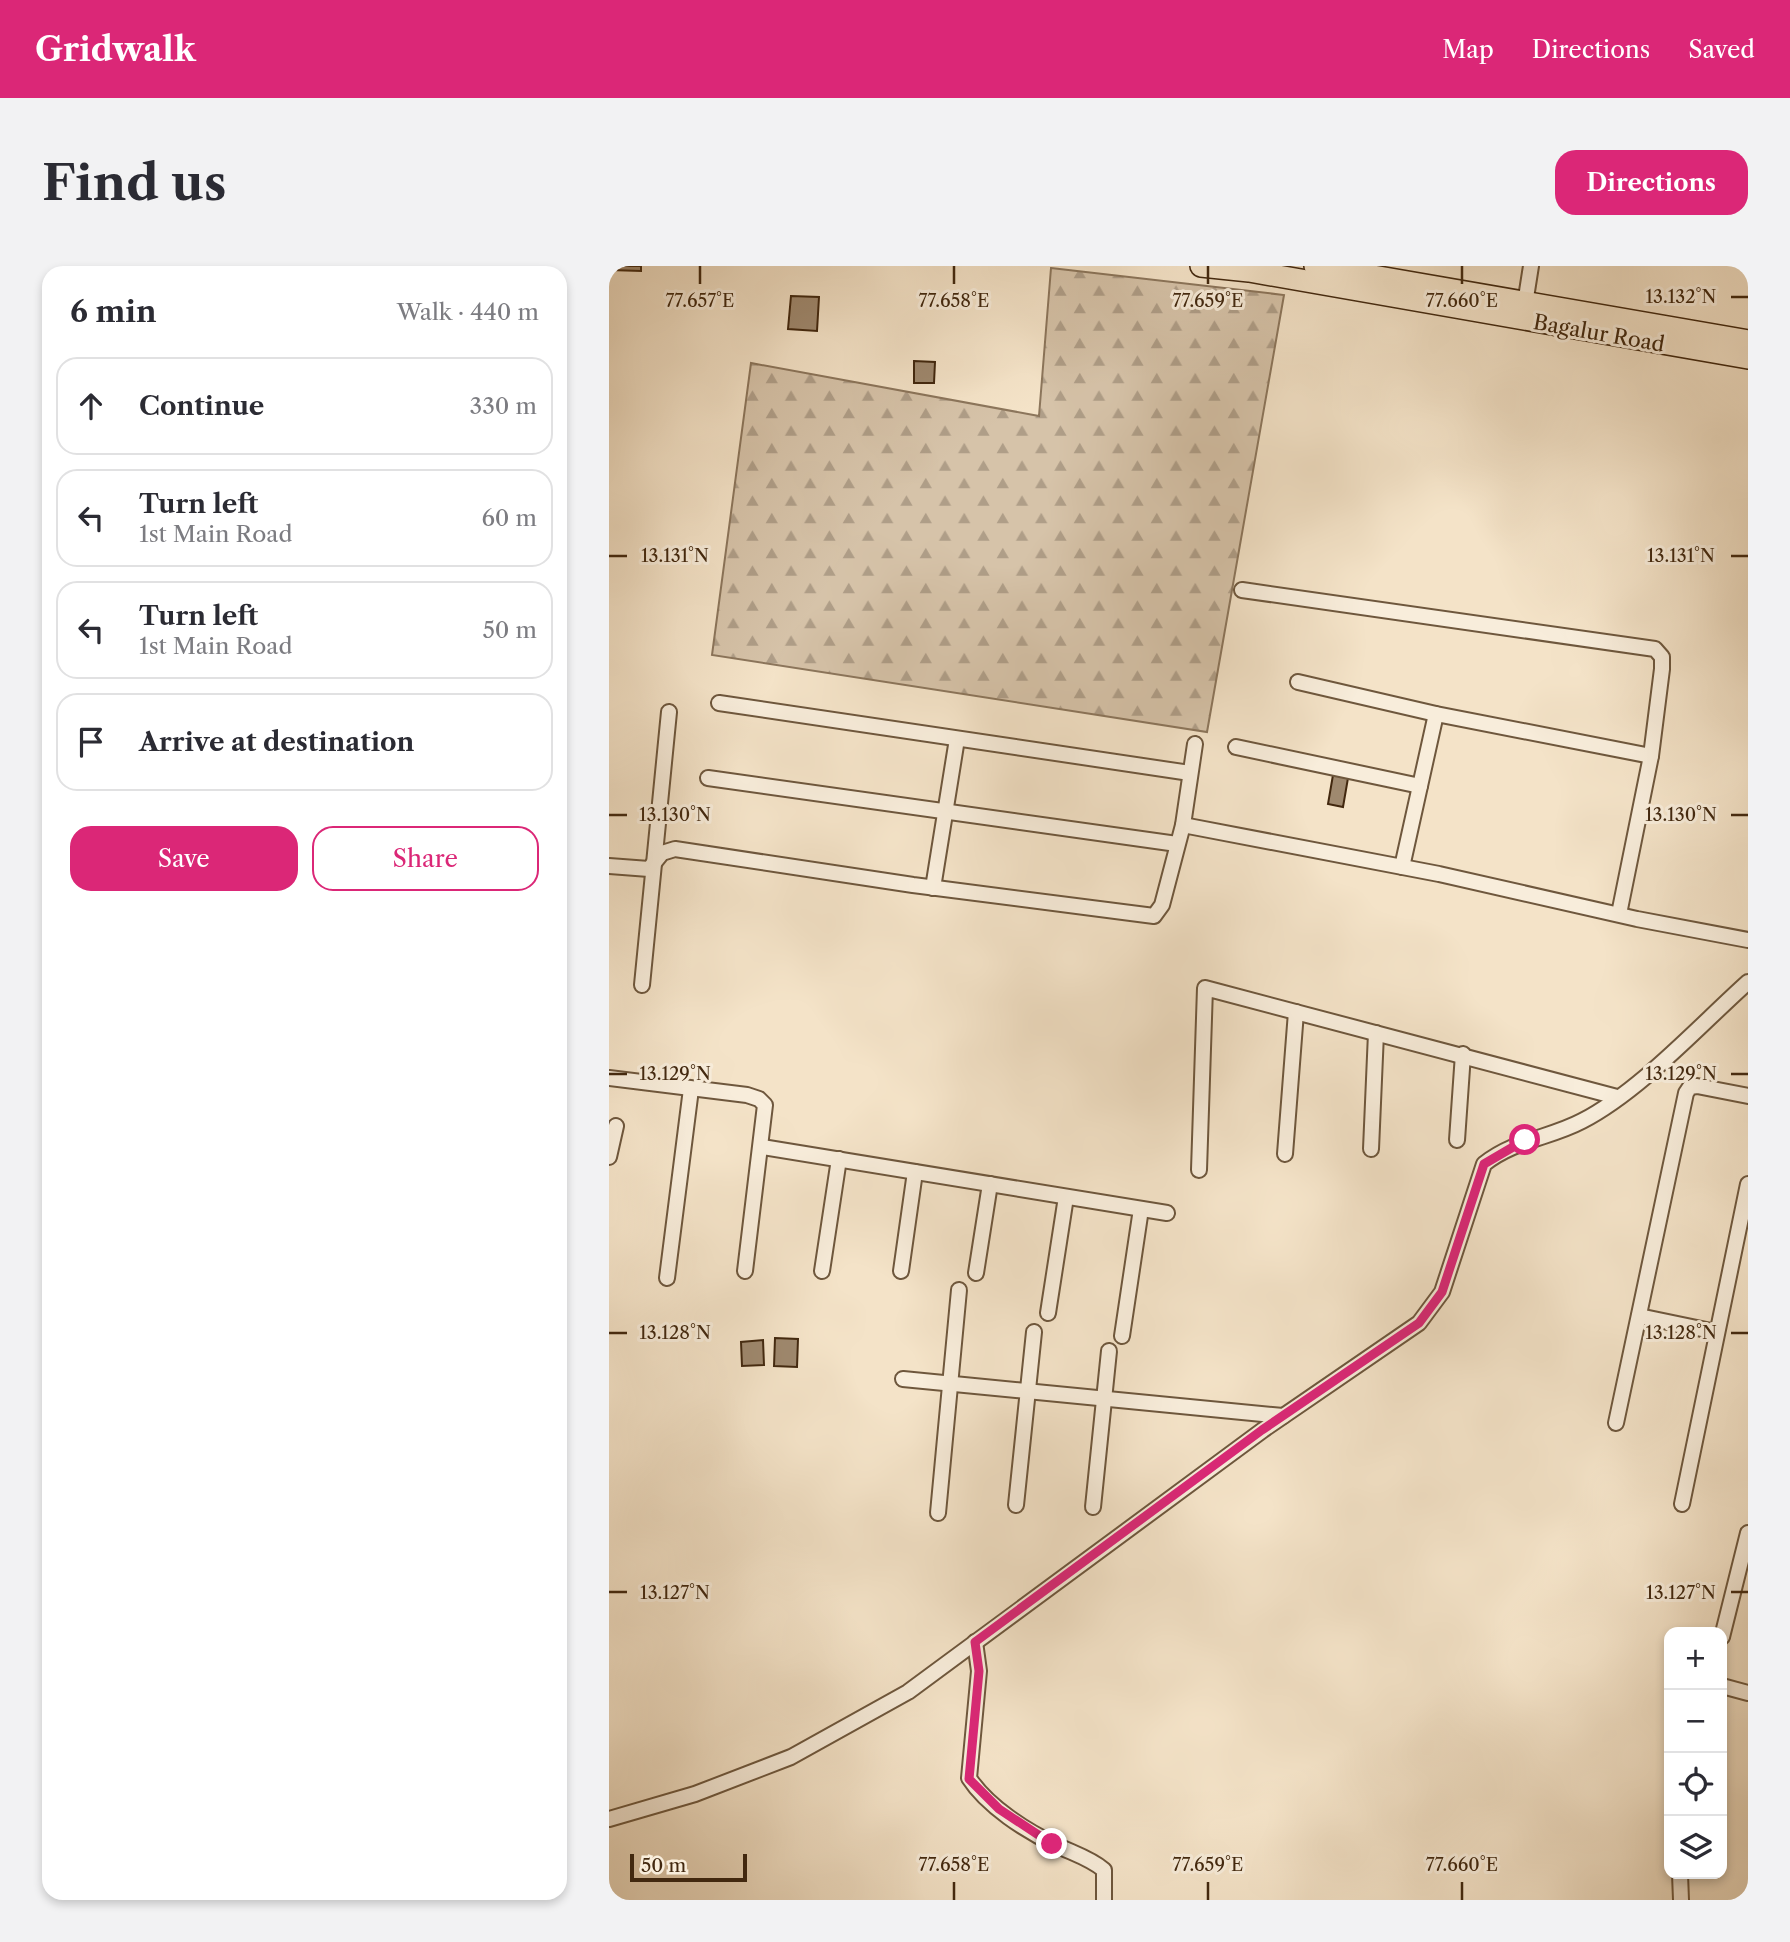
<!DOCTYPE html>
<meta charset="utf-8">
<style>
:root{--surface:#fff;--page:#f2f2f3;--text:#2b2b33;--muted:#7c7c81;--line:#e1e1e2;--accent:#db2777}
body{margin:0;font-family:"Libre Caslon Text",serif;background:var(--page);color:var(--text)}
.controls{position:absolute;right:21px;bottom:21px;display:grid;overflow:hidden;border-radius:14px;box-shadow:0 4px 10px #0003}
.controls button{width:63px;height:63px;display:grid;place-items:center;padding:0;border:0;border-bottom:2px solid var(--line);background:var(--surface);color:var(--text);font:35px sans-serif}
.scale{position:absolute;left:21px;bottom:18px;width:117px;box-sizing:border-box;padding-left:7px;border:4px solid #42280f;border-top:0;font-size:19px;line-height:24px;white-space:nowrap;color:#42280f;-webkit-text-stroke:5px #f8eddb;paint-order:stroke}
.stop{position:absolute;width:21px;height:21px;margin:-16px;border:5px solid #db2777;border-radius:50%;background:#fff}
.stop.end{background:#db2777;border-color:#fff;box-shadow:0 2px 7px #0008}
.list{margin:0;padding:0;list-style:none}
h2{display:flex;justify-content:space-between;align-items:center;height:91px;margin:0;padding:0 28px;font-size:30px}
h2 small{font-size:23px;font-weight:400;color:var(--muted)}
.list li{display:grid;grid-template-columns:46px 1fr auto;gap:21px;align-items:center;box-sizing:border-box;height:98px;margin:0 14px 14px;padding:0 14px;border:2px solid var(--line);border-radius:21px}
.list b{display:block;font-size:26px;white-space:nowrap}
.list p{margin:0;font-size:23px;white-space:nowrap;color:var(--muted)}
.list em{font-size:23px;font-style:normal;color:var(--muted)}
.actions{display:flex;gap:14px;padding:21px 28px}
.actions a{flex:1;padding:16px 0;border:2px solid var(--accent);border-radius:21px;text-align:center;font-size:24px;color:var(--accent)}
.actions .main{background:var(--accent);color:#fff}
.icon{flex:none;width:38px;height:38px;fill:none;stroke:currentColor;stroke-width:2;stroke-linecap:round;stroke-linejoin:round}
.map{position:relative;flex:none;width:1139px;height:1634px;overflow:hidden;border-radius:21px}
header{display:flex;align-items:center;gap:42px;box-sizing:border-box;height:98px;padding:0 35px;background:var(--accent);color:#fff}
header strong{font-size:33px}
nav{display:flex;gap:38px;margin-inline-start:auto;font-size:24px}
.intro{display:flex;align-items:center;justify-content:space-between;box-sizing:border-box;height:168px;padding:0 42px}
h1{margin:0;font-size:49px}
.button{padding:18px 32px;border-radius:21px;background:var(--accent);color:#fff;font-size:24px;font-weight:700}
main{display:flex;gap:42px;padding:0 42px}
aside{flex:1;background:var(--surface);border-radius:21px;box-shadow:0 4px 10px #0003}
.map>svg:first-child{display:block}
</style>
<header>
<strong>Gridwalk</strong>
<nav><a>Map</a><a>Directions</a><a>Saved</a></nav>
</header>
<div class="intro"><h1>Find us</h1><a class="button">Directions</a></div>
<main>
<aside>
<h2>6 min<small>Walk · 440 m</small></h2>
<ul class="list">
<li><svg class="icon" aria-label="ahead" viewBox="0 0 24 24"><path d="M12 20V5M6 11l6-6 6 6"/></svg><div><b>Continue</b></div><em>330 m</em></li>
<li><svg class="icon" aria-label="left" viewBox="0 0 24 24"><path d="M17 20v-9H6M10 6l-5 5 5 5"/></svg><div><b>Turn left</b><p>1st Main Road</p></div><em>60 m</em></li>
<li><svg class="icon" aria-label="left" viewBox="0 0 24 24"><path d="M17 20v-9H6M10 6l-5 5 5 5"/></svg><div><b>Turn left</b><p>1st Main Road</p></div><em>50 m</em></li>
<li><svg class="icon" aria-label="arrive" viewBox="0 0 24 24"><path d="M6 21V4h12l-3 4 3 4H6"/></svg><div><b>Arrive at destination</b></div></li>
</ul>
<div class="actions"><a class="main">Save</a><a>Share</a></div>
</aside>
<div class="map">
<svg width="1139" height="1634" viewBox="0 0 1139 1634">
<defs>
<pattern id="forest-firs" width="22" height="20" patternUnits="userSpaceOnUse" patternTransform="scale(1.75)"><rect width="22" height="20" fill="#d6c3a9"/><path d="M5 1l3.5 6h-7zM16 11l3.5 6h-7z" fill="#af9e88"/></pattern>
</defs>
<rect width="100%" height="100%" fill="#f4e3c8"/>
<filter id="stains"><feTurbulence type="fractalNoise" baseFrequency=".00286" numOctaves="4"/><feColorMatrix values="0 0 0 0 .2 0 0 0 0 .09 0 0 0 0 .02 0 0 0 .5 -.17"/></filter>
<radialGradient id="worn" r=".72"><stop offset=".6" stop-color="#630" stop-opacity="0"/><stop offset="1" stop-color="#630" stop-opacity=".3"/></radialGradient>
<polygon fill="url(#forest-firs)" stroke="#8c765c" stroke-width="2" points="442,2 675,29 598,466 103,389 142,97 430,150"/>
<g fill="#9f896f" stroke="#42280f" stroke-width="2">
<polygon points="1,0 32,0 32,5 1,4"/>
<polygon points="182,30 210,31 208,65 179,63"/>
<polygon points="305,95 326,96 325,117 305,117"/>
<polygon points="724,509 739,512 734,541 719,538"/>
<polygon points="166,1072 189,1073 188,1101 165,1100"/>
<polygon points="154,1074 155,1099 133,1100 132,1076"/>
</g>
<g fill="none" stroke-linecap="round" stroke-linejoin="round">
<g stroke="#6e573d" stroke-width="18">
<g id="minor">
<polyline points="916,38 922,0"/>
<polyline points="633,324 1046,383 1053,391 1053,403 1042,490 1010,648"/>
<polyline points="689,416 827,448 1042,490"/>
<polyline points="110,437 581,507"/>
<polyline points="627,481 811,520"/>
<polyline points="99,512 568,578"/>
<polyline points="574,559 830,608 1028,653 1139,674"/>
<polyline points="0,600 40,603 53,587 66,583 304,619 545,650 553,639 574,559 586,478"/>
<polyline points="793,601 827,448"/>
<polyline points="324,622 348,473"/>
<polyline points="33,719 60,446"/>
<polyline points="0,812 138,829 150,833 156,839 136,1005"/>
<polyline points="848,874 854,788"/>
<polyline points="153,881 558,947"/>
<polyline points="762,883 767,767"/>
<polyline points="676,888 687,746"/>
<polyline points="0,891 7,860"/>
<polyline points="590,904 596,722 1008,831"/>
<polyline points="213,1005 230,893"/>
<polyline points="292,1005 306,906"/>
<polyline points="367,1007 381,918"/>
<polyline points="58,1012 82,823"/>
<polyline points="439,1047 457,931"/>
<polyline points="1030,1050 1107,1066"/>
<polyline points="513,1070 532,943"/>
<polyline points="294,1113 674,1150"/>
<polyline points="1007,1157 1077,827 1081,821 1088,820 1139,830"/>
<polyline points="1073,1238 1139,918"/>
<polyline points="407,1239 425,1066"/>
<polyline points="484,1241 500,1085"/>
<polyline points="329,1247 350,1024"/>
<polyline points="1113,1371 1139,1267"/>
<path d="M366 1376 370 1405 360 1512C378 1540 417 1565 447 1579 463 1587 481 1592 495 1604V1634"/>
<polyline points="1113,1420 1139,1427"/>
<path d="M0 1553 86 1528 182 1491 299 1426 654 1164 810 1057 833 1026 875 898C905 874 941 872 973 855 1031 825 1090 760 1139 716"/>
<polyline points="1071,1608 1072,1634"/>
</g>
</g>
<g stroke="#42280f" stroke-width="24">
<g id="primary">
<polyline points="592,0 640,5 1139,92"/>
<polyline points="706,0 1139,75"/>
</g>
</g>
<use href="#minor" stroke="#f8eddb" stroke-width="14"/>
<use href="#primary" stroke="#f4e3c8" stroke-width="21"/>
</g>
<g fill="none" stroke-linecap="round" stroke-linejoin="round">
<polyline stroke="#db2777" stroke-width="9" points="443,1578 390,1543 360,1513 370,1405 366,1376 653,1164 810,1057 833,1026 875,898 916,874"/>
</g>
<path fill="none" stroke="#42280f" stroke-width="2.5" d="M91 0V18M345 0V18M599 0V18M853 0V18M1122 31H1139M0 290H18M1122 290H1139M0 549H18M1122 549H1139M0 808H18M1122 808H1139M0 1067H18M1122 1067H1139M0 1326H18M1122 1326H1139M345 1616V1634M599 1616V1634M853 1616V1634"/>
<g text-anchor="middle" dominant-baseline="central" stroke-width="6" stroke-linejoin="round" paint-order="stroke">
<g font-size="21" fill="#42280f" stroke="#f8eddb">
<text transform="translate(990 67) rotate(10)">Bagalur Road</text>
</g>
</g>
<g font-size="18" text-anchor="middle" fill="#42280f" stroke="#f8eddb" stroke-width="6" stroke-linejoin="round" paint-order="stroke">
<text x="1072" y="37">13.132°N</text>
<text x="91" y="41">77.657°E</text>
<text x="345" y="41">77.658°E</text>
<text x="599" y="41">77.659°E</text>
<text x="853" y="41">77.660°E</text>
<text x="66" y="296">13.131°N</text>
<text x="1072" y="296">13.131°N</text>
<text x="66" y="555">13.130°N</text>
<text x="1072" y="555">13.130°N</text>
<text x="66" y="814">13.129°N</text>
<text x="1072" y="814">13.129°N</text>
<text x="66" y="1073">13.128°N</text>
<text x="1072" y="1073">13.128°N</text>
<text x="66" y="1333">13.127°N</text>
<text x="1072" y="1333">13.127°N</text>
<text x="345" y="1605">77.658°E</text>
<text x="599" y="1605">77.659°E</text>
<text x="853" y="1605">77.660°E</text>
</g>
<rect width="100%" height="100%" filter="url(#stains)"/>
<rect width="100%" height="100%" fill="url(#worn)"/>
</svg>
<div class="controls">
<button>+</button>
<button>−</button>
<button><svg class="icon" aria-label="locate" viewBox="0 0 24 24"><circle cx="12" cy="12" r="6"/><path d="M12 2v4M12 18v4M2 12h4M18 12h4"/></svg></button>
<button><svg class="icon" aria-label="layers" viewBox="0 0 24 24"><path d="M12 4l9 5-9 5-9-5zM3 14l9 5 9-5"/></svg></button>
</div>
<div class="scale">50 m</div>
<div class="stop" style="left:916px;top:874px"></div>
<div class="stop end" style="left:443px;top:1578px"></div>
</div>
</main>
